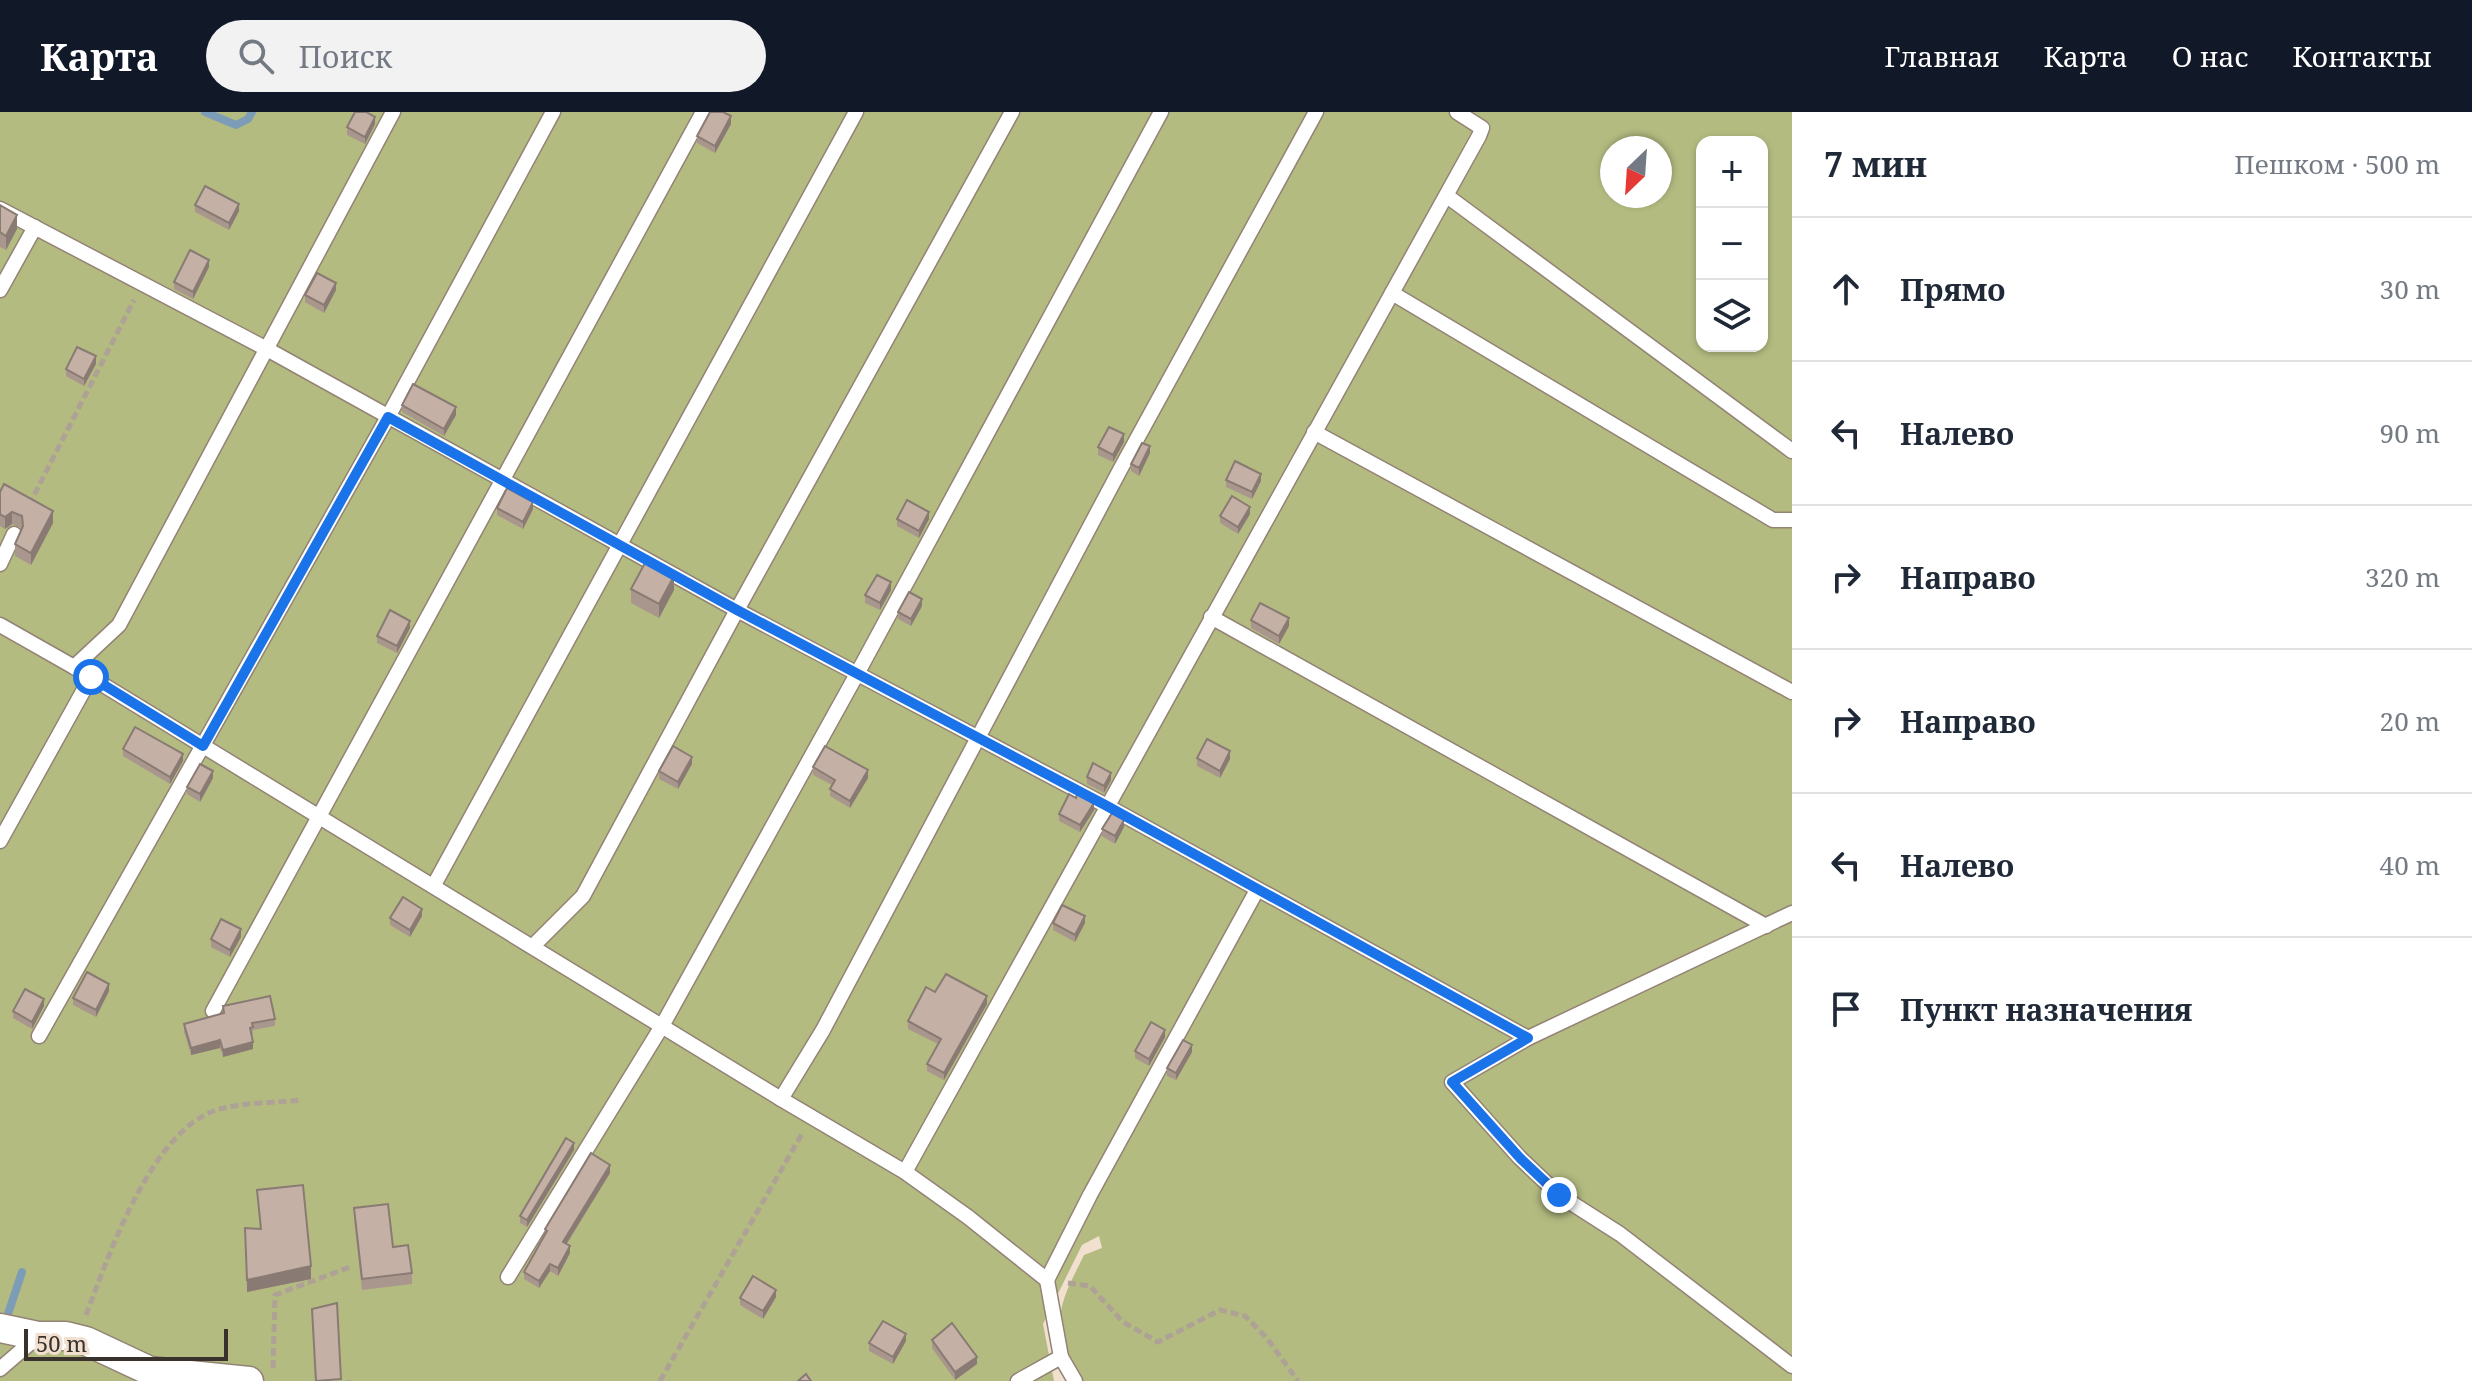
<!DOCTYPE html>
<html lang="ru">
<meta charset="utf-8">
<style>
:root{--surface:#fff;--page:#f2f2f3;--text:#1f2937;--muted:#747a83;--line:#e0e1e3;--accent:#111827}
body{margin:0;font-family:"Noto Serif",serif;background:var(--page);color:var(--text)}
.controls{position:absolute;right:24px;top:24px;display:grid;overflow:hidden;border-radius:16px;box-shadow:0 2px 6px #0004}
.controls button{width:72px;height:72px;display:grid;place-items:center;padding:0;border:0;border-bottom:2px solid var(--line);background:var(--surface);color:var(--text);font:40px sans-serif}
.compass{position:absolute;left:1600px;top:24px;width:72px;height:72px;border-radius:50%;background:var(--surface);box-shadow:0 2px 6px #0004;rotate:205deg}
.scale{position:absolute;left:24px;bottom:20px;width:204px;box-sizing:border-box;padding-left:8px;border:4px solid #39322c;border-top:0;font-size:22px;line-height:28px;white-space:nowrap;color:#39322c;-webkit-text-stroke:6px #f1e0d0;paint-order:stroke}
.stop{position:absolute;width:24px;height:24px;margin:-18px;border:6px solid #1a73e8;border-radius:50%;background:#fff}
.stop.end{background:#1a73e8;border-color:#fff;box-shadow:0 2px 8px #0008}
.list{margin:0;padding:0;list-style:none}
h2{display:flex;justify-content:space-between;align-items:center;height:104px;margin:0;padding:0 32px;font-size:34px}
h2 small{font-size:26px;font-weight:400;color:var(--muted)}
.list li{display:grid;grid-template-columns:52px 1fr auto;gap:24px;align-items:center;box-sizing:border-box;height:144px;padding:0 32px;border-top:2px solid var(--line)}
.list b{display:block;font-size:30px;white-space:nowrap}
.list em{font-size:26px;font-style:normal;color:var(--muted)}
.icon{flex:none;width:44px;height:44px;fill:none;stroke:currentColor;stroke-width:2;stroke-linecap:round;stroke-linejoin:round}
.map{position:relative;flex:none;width:1792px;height:1269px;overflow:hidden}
header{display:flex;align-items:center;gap:48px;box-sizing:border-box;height:112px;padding:0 40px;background:var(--accent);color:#fff}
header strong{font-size:38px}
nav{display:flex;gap:44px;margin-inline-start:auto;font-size:28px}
.search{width:560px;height:72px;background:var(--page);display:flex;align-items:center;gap:20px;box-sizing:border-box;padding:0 28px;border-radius:44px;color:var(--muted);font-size:30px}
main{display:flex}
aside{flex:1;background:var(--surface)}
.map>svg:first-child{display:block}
</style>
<header>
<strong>Карта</strong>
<div class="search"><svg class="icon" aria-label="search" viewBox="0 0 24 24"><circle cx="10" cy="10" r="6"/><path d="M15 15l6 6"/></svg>Поиск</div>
<nav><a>Главная</a><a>Карта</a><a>О нас</a><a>Контакты</a></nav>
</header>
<main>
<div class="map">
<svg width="1792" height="1269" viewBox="0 0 1792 1269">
<rect width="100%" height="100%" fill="#f1e0d0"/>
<path fill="#b4bb81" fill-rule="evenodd" d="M0 0H1792V1269H1083C1079 1257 1069 1247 1064 1235 1051 1202 1070 1172 1084 1143L1102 1136 1099 1124 1082 1133 1043 1212 1054 1269H0ZM1702 30H1762V234H1702ZM1612 36H1660V84H1612Z"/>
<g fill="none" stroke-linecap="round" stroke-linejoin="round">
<g stroke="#7c9cb7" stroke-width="8">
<polyline points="205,0 236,13 248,7 252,0"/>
<polyline points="5,1211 22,1160"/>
</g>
<g stroke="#938375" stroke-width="17">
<g id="lane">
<polyline points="1447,84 1792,339"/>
<polyline points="0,97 265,236 737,498 1107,694 1528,926 1452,970 1520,1046 1559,1083 1620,1122 1792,1254"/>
<polyline points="0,178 35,115"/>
<polyline points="1392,181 1773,408 1792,408"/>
<polyline points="1314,320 1792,580"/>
<polyline points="0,452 14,422"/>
<polyline points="1211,505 1766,814"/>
<polyline points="0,513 74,555 781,987 905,1060 968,1105 1047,1168 1061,1245"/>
<polyline points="74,555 119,513 393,0"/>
<polyline points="0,729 91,565"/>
<polyline points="434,773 856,0"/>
<polyline points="533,834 583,784 737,498 1012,0"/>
<polyline points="213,899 703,0"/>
<polyline points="39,924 388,305 553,0"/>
<polyline points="1528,926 1792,801"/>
<polyline points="781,987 823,918 1121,356 1316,0"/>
<polyline points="905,1060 1479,24 1482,16 1457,0"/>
<polyline points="508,1165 662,914 857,562 1161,0"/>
<polyline points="1047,1168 1090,1083 1257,778"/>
<polyline points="0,1257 37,1225"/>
<polyline points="1018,1269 1061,1245 1075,1269"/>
</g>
</g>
<g stroke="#938375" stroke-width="31">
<polyline id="street" points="0,1216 38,1224 66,1224 86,1229 150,1259 249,1269"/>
</g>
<g stroke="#aea195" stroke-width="5" stroke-dasharray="8 4" stroke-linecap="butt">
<polyline points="29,393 134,188"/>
<polyline points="1068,1171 1090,1174 1123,1210 1158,1230 1220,1198 1245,1204 1266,1225 1298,1269"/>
<path d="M86 1203C109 1143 152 1015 220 997 245 990 274 991 300 988"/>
<polyline points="273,1256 275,1183 350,1155"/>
<polyline points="349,1268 349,1269"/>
<polyline points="660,1269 803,1020"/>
</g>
<use href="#lane" stroke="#fff" stroke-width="14"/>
<use href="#street" stroke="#fff" stroke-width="28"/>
</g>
<g fill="#a9978d">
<polygon points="375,12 365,32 347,23 347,15"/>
<polygon points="731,12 715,41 697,31 697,24"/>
<polygon points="0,93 17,117 6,138 0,135"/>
<polygon points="195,93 239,99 229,118 195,100"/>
<polygon points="209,155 193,187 174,177 174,170"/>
<polygon points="336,178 324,201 305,190 305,183"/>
<polygon points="96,252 84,274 66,264 66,257"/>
<polygon points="402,293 456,303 444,324 402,300"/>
<polygon points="1124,330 1113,350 1098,343 1098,335"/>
<polygon points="1150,341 1139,364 1131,359 1131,352"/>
<polygon points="1226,368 1261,369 1252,387 1226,375"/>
<polygon points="0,380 53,411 31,453 15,444 15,432 22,416 12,412 5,417 0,414"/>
<polygon points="497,396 533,397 523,417 497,403"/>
<polygon points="1250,402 1238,422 1220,411 1220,404"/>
<polygon points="897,407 929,407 919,426 897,414"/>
<polygon points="631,477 674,478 659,506 631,491"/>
<polygon points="891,478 880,498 865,491 865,483"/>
<polygon points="922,494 911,514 898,507 898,500"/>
<polygon points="1251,508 1289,514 1279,532 1251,516"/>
<polygon points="410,516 397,541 377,531 377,524"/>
<polygon points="123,637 183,649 170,672 123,644"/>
<polygon points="1197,646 1230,647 1220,666 1197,654"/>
<polygon points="692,652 678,677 659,667 659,659"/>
<polygon points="813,655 868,666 850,696 830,684 830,677 832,673 813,663"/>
<polygon points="1087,665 1111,668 1104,681 1087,672"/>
<polygon points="213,666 200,690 187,682 187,675"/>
<polygon points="1076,686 1094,698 1080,720 1059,709 1059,702"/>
<polygon points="1124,715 1115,732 1102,724 1102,717"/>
<polygon points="422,804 410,825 390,813 390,806"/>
<polygon points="1053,811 1085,811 1075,830 1053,818"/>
<polygon points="241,825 230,845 211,835 211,827"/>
<polygon points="109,879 96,905 73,893 73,886"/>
<polygon points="935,880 987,892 944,968 927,959 927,952 938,932 908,917 908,909"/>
<polygon points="44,894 32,917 13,906 13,899"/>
<polygon points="223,894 275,907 275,914 253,918 253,922 251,923 253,937 223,945 220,936 191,943 184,920 184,912 223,902"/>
<polygon points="1165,925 1149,954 1135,946 1135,939"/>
<polygon points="1192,940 1176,968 1167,964 1167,956"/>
<polygon points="574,1038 527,1115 520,1111 520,1104"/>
<polygon points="610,1061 567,1132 570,1141 558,1164 550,1159 539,1176 524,1167 524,1160 545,1123 545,1117"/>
<polygon points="257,1078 311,1167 247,1180 245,1116 260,1117"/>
<polygon points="354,1096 393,1135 412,1161 412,1172 362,1178 354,1107"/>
<polygon points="776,1185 763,1207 740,1193 740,1186"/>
<polygon points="932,1228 977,1252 955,1268 932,1236"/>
<polygon points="906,1229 893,1252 869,1239 869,1231"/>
</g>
<g fill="#897b73">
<polygon points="731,4 731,12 715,41 715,34"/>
<polygon points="375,5 375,12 365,32 365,25"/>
<polygon points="239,92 239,99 229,118 229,111"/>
<polygon points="17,103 17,117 6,138 6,124"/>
<polygon points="209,148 209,155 193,187 193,180"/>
<polygon points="336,171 336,178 324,201 324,193"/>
<polygon points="96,244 96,252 84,274 84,267"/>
<polygon points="456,295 456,303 444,324 444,317"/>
<polygon points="1124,322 1124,330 1113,350 1113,343"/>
<polygon points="1150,334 1150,341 1139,364 1139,356"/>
<polygon points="1261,362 1261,369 1252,387 1252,380"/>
<polygon points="533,390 533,397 523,417 523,410"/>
<polygon points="1250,395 1250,402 1238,422 1238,415"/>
<polygon points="53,399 53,411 31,453 31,441"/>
<polygon points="12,400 12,412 5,417 5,405"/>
<polygon points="929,400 929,407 919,426 919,419"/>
<polygon points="674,464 674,478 659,506 659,492"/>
<polygon points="891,470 891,478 880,498 880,491"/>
<polygon points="922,487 922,494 911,514 911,507"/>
<polygon points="1289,506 1289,514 1279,532 1279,524"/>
<polygon points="410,509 410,516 397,541 397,534"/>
<polygon points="1230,639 1230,647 1220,666 1220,659"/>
<polygon points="183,642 183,649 170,672 170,665"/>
<polygon points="692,645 692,652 678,677 678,670"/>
<polygon points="868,658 868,666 850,696 850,689"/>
<polygon points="213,659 213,666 200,690 200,682"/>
<polygon points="1111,661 1111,668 1104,681 1104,674"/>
<polygon points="1094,691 1094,698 1080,720 1080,713"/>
<polygon points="1124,708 1124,715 1115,732 1115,724"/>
<polygon points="422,797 422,804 410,825 410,818"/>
<polygon points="1085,804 1085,811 1075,830 1075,823"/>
<polygon points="241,817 241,825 230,845 230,838"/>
<polygon points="109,872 109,879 96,905 96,898"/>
<polygon points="987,884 987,892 944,968 944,961"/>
<polygon points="44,887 44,894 32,917 32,910"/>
<polygon points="1165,918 1165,925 1149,954 1149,947"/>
<polygon points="220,928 220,936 191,943 191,936"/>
<polygon points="253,930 253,937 223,945 223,938"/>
<polygon points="1192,933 1192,940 1176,968 1176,961"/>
<polygon points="574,1031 574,1038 527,1115 527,1108"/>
<polygon points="610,1053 610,1061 563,1137 563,1130"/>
<polygon points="570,1134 570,1141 558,1164 558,1156"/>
<polygon points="550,1152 550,1159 539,1176 539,1169"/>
<polygon points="311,1154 311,1167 247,1180 247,1168"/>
<polygon points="776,1178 776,1185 763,1207 763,1199"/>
<polygon points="906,1222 906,1229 893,1252 893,1245"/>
<polygon points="977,1245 977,1252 955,1268 955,1260"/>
</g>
<g fill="#c4b0a4" stroke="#897b73" stroke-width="2">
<polygon points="355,0 366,0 375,5 365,25 347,15"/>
<polygon points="710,0 723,0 731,4 715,34 697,24"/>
<polygon points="205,74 239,92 229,111 195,93"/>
<polygon points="0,93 17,103 6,124 0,120"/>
<polygon points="190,138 209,148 193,180 174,170"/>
<polygon points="317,161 336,171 324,193 305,183"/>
<polygon points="77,235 96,244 84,267 66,257"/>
<polygon points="413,272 456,295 444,317 402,293"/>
<polygon points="1109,315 1124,322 1113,343 1098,335"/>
<polygon points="1142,331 1150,334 1139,356 1131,352"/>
<polygon points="1235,349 1261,362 1252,380 1226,368"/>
<polygon points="4,372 53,399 31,441 15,432 23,414 22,404 12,400 5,405 0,402 0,380"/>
<polygon points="507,376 533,390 523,410 497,396"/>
<polygon points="1232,384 1250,395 1238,415 1220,404"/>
<polygon points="907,388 929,400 919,419 897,407"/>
<polygon points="646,449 674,464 659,492 631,477"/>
<polygon points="877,463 891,470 880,491 865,483"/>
<polygon points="909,480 922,487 911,507 898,500"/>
<polygon points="1260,491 1289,506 1279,524 1251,508"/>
<polygon points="390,498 410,509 397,534 377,524"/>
<polygon points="135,615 183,642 170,665 123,637"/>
<polygon points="1207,627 1230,639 1220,659 1197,646"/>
<polygon points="673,634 692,645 678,670 659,659"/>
<polygon points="825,634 868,658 850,689 830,677 835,668 813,655"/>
<polygon points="1093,651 1111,661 1104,674 1087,665"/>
<polygon points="200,652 213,659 200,682 187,675"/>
<polygon points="1069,682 1076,686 1077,682 1094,691 1080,713 1059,702"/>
<polygon points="1112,701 1124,708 1115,724 1102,717"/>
<polygon points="403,785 422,797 410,818 390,806"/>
<polygon points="1062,793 1085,804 1075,823 1053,811"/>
<polygon points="221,807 241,817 230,838 211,827"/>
<polygon points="87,860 109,872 96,898 73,886"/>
<polygon points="946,862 987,884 944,961 927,952 941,927 908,909 926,875 935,880"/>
<polygon points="25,877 44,887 32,910 13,899"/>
<polygon points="270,884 275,907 252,911 253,915 250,916 253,930 223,938 220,928 191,936 184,912 224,901 223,894"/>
<polygon points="1151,910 1165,918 1149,947 1135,939"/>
<polygon points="1183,928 1192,933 1176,961 1167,956"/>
<polygon points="566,1026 574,1031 527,1108 520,1104"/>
<polygon points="591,1041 610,1053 563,1130 570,1134 558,1156 550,1152 539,1169 524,1160 547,1119 545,1117"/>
<polygon points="303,1073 311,1154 247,1168 245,1116 261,1117 257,1078"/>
<polygon points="388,1092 393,1135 408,1133 412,1161 362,1167 354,1096"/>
<polygon points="753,1164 776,1178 763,1199 740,1186"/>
<polygon points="337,1191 341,1267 316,1269 312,1197"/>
<polygon points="883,1209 906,1222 893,1245 869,1231"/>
<polygon points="952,1211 977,1245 955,1260 932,1228"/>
<polygon points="806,1262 811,1269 798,1269"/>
</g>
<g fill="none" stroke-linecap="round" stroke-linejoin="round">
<polyline stroke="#1a73e8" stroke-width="10" points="91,565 203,634 388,305 737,498 1107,694 1528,926 1452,970 1520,1046 1559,1083"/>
</g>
</svg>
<div class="controls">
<button>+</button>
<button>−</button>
<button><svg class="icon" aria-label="layers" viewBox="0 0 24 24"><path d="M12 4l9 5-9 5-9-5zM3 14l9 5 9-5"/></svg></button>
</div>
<svg class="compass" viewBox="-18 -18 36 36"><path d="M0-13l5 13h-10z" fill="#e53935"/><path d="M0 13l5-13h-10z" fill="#747a83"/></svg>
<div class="scale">50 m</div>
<div class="stop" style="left:91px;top:565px"></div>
<div class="stop end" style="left:1559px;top:1083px"></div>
</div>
<aside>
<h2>7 мин<small>Пешком · 500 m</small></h2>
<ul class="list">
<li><svg class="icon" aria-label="ahead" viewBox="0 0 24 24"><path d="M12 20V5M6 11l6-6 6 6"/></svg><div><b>Прямо</b></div><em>30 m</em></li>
<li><svg class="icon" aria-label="left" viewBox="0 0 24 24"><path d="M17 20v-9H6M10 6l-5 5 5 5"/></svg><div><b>Налево</b></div><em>90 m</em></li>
<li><svg class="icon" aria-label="right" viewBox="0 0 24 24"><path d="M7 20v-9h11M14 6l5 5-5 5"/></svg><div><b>Направо</b></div><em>320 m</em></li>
<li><svg class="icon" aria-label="right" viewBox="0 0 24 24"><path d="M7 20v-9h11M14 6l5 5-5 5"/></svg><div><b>Направо</b></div><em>20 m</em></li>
<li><svg class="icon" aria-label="left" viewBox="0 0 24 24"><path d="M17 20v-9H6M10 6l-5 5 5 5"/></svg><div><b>Налево</b></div><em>40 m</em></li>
<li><svg class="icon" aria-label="arrive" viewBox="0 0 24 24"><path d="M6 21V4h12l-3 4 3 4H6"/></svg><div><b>Пункт назначения</b></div></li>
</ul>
</aside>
</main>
